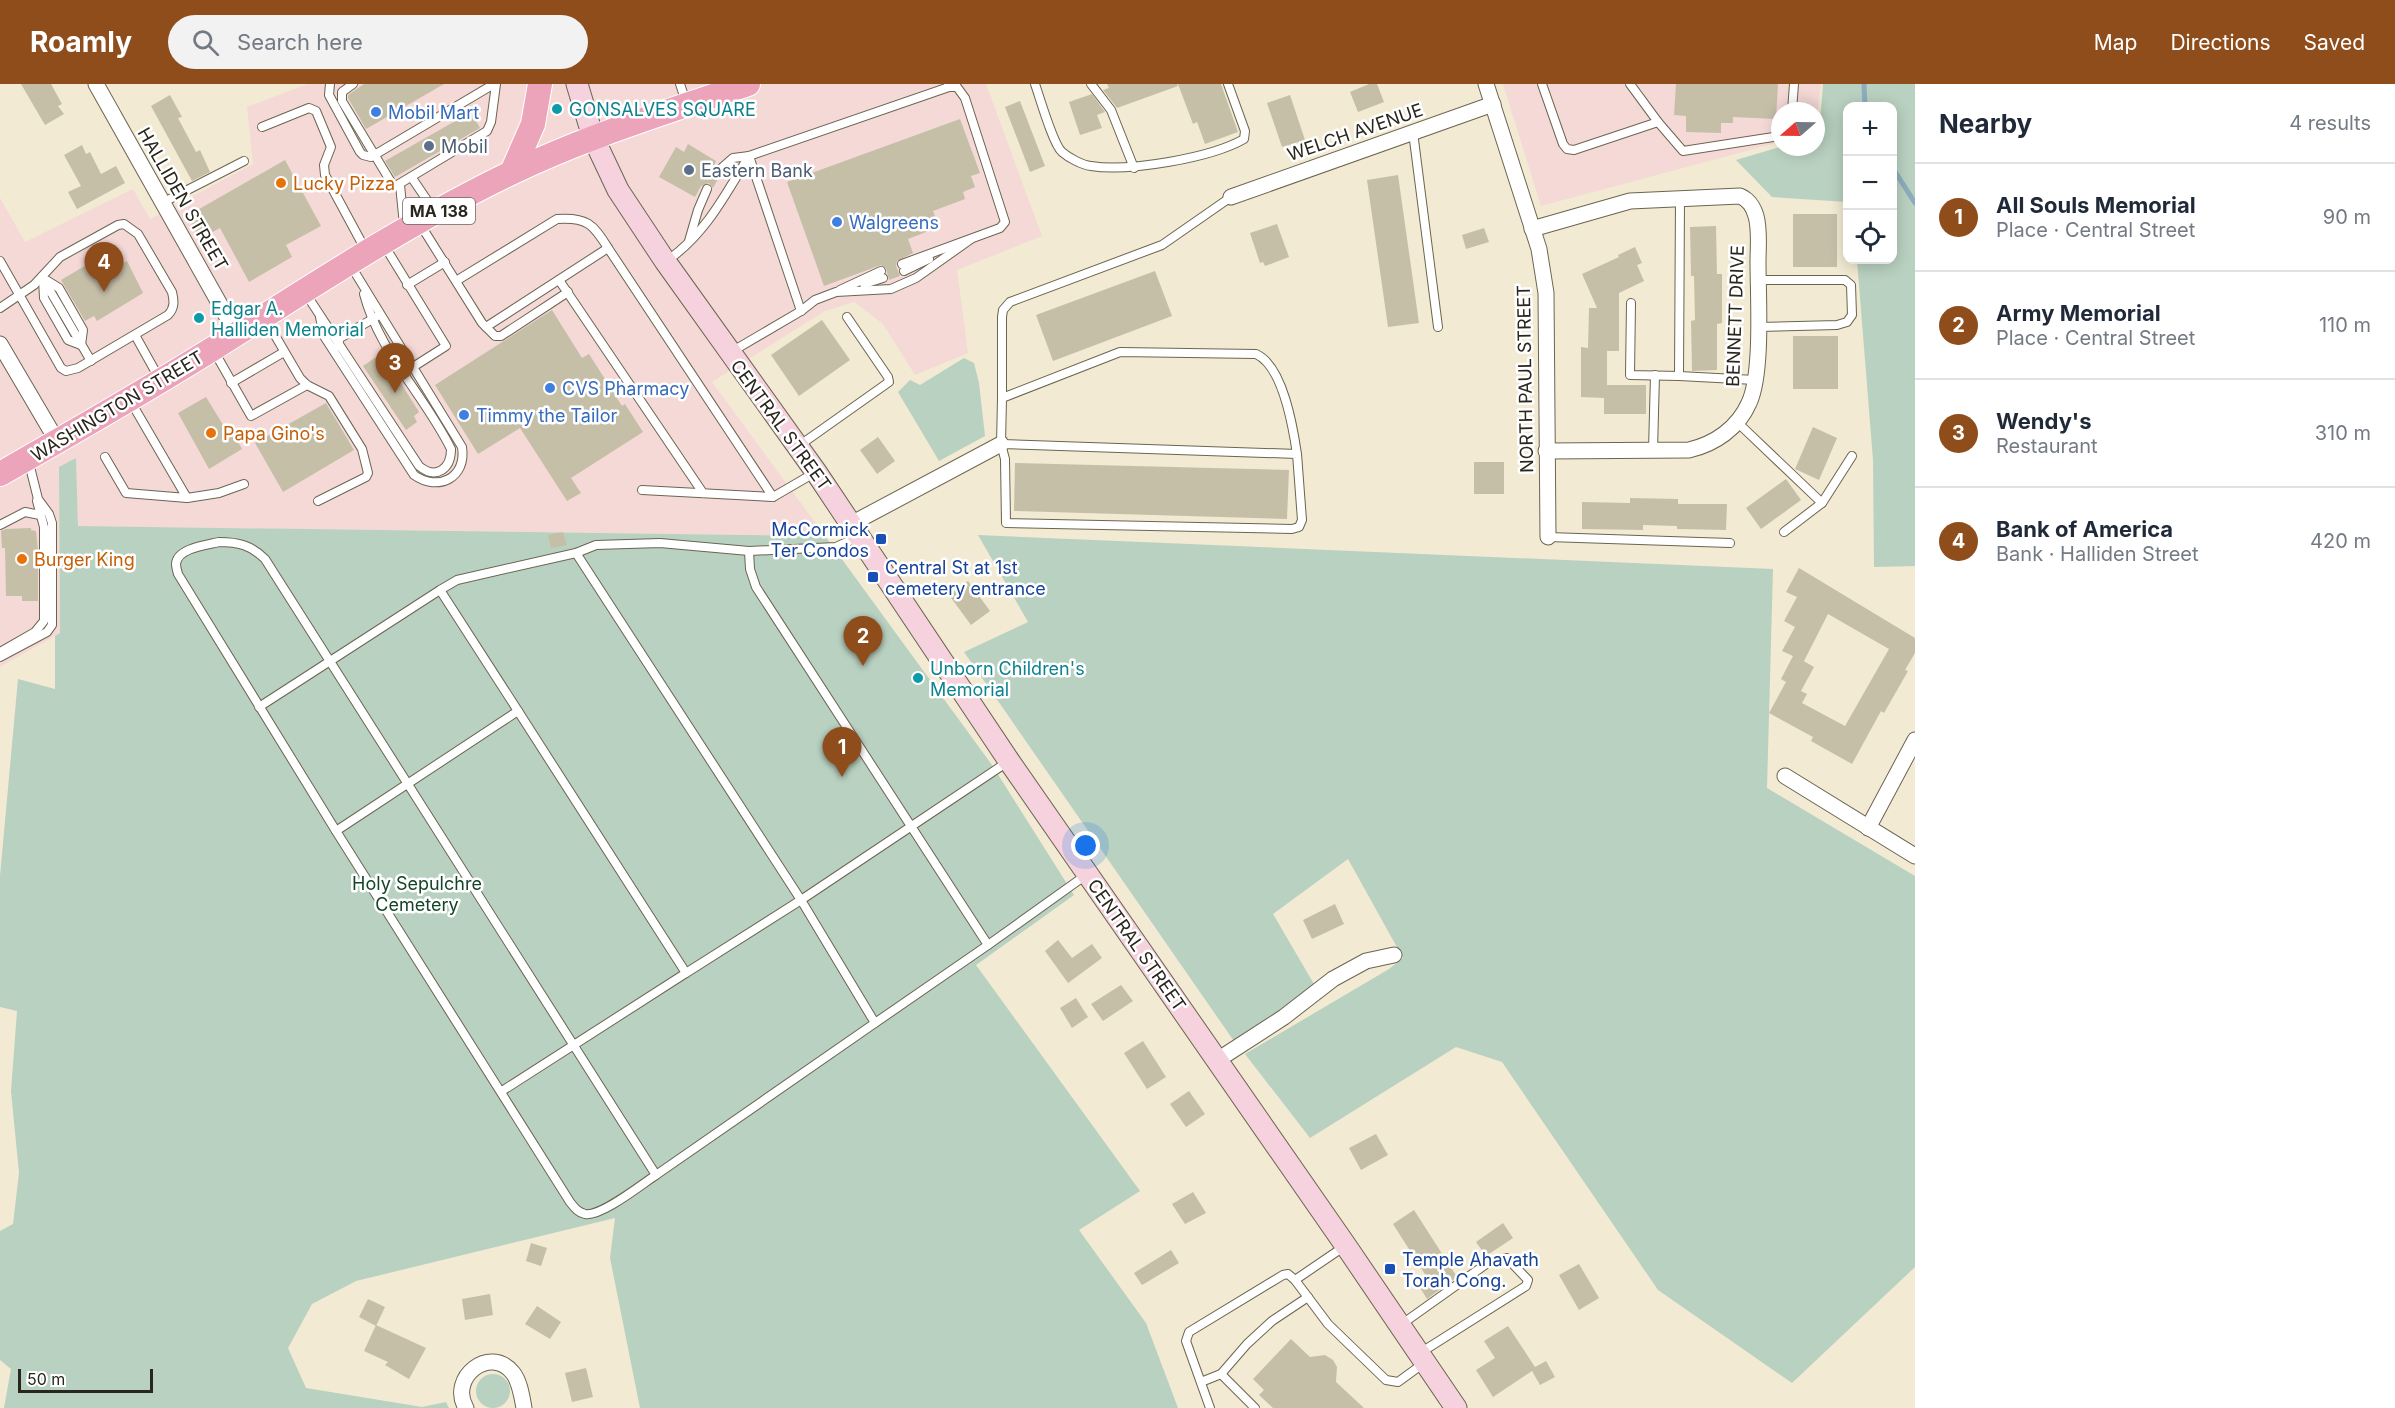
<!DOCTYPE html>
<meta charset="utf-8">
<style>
:root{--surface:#fff;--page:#f2f2f3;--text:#1f2937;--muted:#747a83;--line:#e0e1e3;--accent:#8f4d1c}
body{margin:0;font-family:Inter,sans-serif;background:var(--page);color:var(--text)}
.controls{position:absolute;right:18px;top:18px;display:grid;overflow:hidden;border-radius:12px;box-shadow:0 3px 15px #0003}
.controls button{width:54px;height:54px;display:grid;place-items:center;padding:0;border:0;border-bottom:2px solid var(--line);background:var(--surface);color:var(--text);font:30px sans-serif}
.compass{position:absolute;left:1771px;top:18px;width:54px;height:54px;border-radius:50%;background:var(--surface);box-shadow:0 3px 15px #0003;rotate:250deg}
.scale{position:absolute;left:18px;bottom:15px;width:135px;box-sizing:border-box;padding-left:6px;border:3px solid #29261e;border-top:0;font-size:16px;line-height:21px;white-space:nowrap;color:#29261e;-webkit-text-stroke:4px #fff;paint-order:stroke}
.you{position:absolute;left:1086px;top:762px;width:21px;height:21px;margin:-15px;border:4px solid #fff;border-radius:50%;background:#1a73e8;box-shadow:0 0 0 9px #1a73e833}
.badge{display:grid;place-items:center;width:39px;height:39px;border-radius:50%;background:var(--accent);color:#fff;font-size:20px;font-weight:700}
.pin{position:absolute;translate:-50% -50px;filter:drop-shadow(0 2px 3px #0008)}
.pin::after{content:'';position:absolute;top:32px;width:21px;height:18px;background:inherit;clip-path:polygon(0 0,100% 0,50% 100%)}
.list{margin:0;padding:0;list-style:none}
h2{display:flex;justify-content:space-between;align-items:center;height:78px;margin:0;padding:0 24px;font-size:26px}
h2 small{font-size:20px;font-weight:400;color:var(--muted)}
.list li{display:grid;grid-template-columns:39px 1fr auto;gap:18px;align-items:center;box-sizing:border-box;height:108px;padding:0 24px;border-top:2px solid var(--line)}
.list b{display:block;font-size:22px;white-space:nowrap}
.list p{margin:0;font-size:20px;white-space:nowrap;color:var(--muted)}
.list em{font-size:20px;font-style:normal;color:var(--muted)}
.icon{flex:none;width:33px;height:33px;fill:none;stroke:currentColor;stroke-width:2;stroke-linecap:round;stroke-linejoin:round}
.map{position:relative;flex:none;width:1915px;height:1324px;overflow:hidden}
header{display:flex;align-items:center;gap:36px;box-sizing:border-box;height:84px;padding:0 30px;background:var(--accent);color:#fff}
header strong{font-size:28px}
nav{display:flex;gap:33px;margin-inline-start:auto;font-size:21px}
.search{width:420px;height:54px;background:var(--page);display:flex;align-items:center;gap:15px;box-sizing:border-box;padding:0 21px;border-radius:33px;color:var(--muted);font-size:22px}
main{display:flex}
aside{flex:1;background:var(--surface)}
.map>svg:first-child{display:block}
</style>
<header>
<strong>Roamly</strong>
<div class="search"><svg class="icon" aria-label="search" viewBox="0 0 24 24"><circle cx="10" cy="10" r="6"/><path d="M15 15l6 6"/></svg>Search here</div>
<nav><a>Map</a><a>Directions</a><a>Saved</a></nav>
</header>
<main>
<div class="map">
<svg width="1915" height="1324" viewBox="0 0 1915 1324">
<rect width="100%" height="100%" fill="#f2ead3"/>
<g fill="#f4d9d7">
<polygon points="308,0 986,0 1042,152 957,186 968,269 915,291 883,240 854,218 825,227 712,298 825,452 78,442 76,374 59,384 60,549 0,583 0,114 25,158 133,105 150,135 253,80 247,23"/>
<polygon points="1503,0 1821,0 1816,42 1816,27 1780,27 1780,58 1541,122"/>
</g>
<g fill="#b9d1c0">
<polygon points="1823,0 1915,0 1915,482 1874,483 1873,376 1857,176 1892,176 1892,22 1848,22 1847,118 1772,113 1736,76 1780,63 1816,63 1816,52 1819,51"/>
<polygon points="964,274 974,279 979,299 985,352 939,377 898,308 910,296 920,301"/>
<polygon points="76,374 78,442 825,452 992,681 1074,811 976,881 1140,1107 1079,1146 1146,1239 1178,1324 640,1324 610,1174 615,1134 356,1197 312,1220 288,1264 306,1304 422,1323 446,1318 449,1324 4,1324 11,1285 0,1276 0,1147 13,1140 19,1089 11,1007 17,927 0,923 0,792 18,595 55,605 55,552 60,549 59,383"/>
<polygon points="978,451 1773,485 1767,704 1915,792 1915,1183 1792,1299 1658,1206 1502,978 1456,963 1310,1054 1245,970 1389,885 1403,874 1348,775 1273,830 1314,900 1236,960 964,568 1028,538"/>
<circle cx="493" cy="1307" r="17"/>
</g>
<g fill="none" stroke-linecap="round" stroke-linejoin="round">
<g stroke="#8dadbd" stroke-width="5">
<polyline points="1864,0 1865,22"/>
<polyline points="1892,83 1915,119"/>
</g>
</g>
<g fill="#c6bfa8" fill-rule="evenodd">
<polygon points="21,0 51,0 62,20 58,22 64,30 45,41"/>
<polygon points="364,0 444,0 366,45 348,14 348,11"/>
<polygon points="1107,0 1177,0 1178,2 1117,24 1103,6 1109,4"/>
<polygon points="1178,0 1221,0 1238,48 1205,60 1197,38 1193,40"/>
<polygon points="1369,0 1377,0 1384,18 1358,28 1350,8"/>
<polygon points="1676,0 1778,0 1776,35 1733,33 1733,39 1721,39 1721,49 1686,48 1686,32 1674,31"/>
<polygon points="1092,10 1105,28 1097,31 1102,44 1080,51 1069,18"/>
<polygon points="170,11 182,33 178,34 196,68 200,66 210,88 192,97 151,22"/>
<polygon points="1290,11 1305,56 1282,63 1267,19"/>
<polygon points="1020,17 1045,82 1030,88 1005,23"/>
<polygon points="471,28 480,44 395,93 385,77"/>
<polygon points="960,35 980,89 971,92 975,103 963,108 965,115 933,127 939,143 908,155 913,169 897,177 896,182 900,192 889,196 886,184 881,181 824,202 787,98"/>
<polygon points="688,60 716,77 711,89 715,93 719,93 713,104 709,99 701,102 695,113 659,93 676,63 684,68"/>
<polygon points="82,61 86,70 90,68 101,90 116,82 125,99 77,125 68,108 81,102 64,71"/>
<polygon points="285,76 321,142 286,161 292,173 249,198 220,144 200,155 187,132"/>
<polygon points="1398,91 1419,239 1388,243 1367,96"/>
<rect x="1793" y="130" width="44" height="53"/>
<polygon points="1277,140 1289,173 1265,182 1263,178 1260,179 1250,149"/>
<polygon points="1716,142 1717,190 1722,190 1722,239 1717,240 1717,286 1692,287 1691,237 1695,236 1694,192 1691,192 1690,143"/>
<polygon points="1484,144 1489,158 1466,165 1462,151"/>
<polygon points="1635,163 1642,179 1637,181 1644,197 1619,209 1619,267 1607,267 1607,301 1646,301 1646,330 1604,330 1604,314 1581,313 1581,263 1588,264 1589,224 1597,224 1582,190 1619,173 1618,171"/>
<polygon points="115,164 122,180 127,177 143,209 97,237 94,232 85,237 61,196"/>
<polygon points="1155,187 1172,232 1053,277 1036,231"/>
<polygon points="552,226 582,274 589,270 622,322 625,320 643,348 571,394 581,409 567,417 520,344 478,370 435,301"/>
<polygon points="822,236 850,276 799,312 771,271"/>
<rect x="1793" y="252" width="45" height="53"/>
<polygon points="382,269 419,328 414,332 417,338 406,346 363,282"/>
<polygon points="206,313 225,344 229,342 242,365 209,385 178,329"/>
<polygon points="326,319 354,366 283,408 255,359"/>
<polygon points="1813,343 1837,354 1819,396 1795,385"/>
<polygon points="878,353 895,377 877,390 860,366"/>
<rect x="1474" y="378" width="30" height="32"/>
<polygon points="1015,379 1289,386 1287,435 1014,427"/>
<polygon points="1786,395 1801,416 1761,445 1746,424"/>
<polygon points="1630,414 1678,415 1678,420 1727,420 1726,446 1677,445 1677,442 1643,441 1643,446 1582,445 1582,418 1630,419"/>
<polygon points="31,444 31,446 36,447 38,466 38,517 22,517 22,512 6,512 5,464 2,464 1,447 6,445"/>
<polygon points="563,448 567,461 551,464 548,451"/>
<path d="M1799 484 1915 554V569L1905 586 1908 587 1884 629 1881 627 1852 680 1811 657 1813 653 1769 629 1786 598 1781 595 1793 572 1782 567 1795 543 1784 537 1797 513 1786 508ZM1828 530 1889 565 1845 642 1802 619 1807 610 1801 607 1814 583 1802 576 1804 577Z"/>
<polygon points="968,497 990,527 971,541 949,511"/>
<polygon points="1335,820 1344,840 1312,855 1303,836"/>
<polygon points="1058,856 1072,874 1092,860 1102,874 1068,899 1045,867"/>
<polygon points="1121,901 1133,917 1103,937 1091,920"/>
<polygon points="1076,914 1088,933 1072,944 1060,924"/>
<polygon points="1143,957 1166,993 1147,1005 1124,969"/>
<polygon points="1189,1007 1205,1030 1186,1043 1170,1020"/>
<polygon points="1376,1050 1388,1071 1361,1086 1349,1064"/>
<polygon points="1193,1108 1206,1129 1185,1140 1172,1120"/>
<polygon points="1414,1126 1457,1193 1427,1215 1419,1202 1428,1195 1393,1140"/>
<polygon points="1503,1139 1513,1154 1486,1172 1476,1158"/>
<polygon points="531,1159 547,1164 541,1182 526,1177"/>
<polygon points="1171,1166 1179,1179 1142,1201 1134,1189"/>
<polygon points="1579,1180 1599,1214 1579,1226 1559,1191"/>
<polygon points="490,1210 493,1231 465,1236 462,1215"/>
<polygon points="368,1215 385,1223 376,1242 359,1233"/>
<polygon points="537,1222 561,1238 550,1255 525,1240"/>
<polygon points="376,1241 426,1264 409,1295 385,1281 388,1278 364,1267"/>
<polygon points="1508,1242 1535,1283 1546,1277 1555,1293 1540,1301 1532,1287 1493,1313 1476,1286 1495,1274 1484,1257"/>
<polygon points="1291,1255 1310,1273 1325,1271 1333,1276 1337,1283 1336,1298 1364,1324 1273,1324 1259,1311 1264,1306 1253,1295"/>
<polygon points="586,1284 593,1313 572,1318 565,1289"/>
</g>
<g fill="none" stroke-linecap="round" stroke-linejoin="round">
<g stroke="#6b6550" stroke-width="10">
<g id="lane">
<polyline points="330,0 329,11 360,68 363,71 371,73 494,0"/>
<polyline points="353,0 342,8 342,17 394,103 487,47 491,38 496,0"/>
<polyline points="680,0 686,18"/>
<path d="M1035 0C1040 14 1053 60 1062 68 1069 74 1082 81 1091 82 1128 88 1211 74 1244 55L1245 47 1228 0"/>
<polyline points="1091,0 1111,26 1134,84"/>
<polyline points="1542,0 1563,60 1567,65 1574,66 1658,38"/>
<polyline points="1630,0 1658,38 1683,67 1780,52"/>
<polyline points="1792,27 1794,0"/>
<polyline points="262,43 309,24 316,27 331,63 324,81 325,91 365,165"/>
<polyline points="1413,48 1438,243"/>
<polyline points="749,72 801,227"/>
<polyline points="717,88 733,74 749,72 949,3 948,0"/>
<polyline points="412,94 433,125"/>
<polyline points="400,101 404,141"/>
<polyline points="162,119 244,77"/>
<path d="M420 140 482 239 486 243 608 164C593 140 587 133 557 135L456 197"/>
<polyline points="689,157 698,126 707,105"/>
<polyline points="384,161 446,262 413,283"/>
<polyline points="608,164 773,413 642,406"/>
<path d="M668 176C706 149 725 111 749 72"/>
<path d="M0 177 61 284 66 287 78 284 168 231C175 224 174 216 172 208L138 150 124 140 118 141 60 173 34 201 0 224"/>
<polyline points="902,180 1000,144 1005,138 965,14 957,3 949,3"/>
<polyline points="904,187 929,175"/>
<polyline points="42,193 91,277"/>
<polyline points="43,195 44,214 68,256 81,261"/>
<polyline points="46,196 59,204 83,246 81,261"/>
<polyline points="559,196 703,409"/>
<polyline points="864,200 883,194"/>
<polyline points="407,201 445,178"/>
<polyline points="840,206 881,187"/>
<path d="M306 210 419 382C436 396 451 385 451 365 425 312 379 268 364 210"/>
<polyline points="1631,219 1630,291 1679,292 1680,115"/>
<path d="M320 233 324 252 414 391C438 408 467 394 462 363L351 182"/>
<polyline points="266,236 300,294 307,301 329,312 362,365 368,389 366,393 318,417"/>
<polyline points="486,243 495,252 501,252 568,208"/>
<polyline points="1758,243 1837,241 1847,238 1852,231 1851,201 1845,196 1758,196"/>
<polyline points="135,251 159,294"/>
<polyline points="337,262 340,254 376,233"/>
<polyline points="214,267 251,332 307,301"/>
<polyline points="731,268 801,227 815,216 836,208 891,205 916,194 971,155"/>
<polyline points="1679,292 1755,296"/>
<polyline points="231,299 284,268"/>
<polyline points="1002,314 1002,233 1003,226 1010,218 1162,161 1231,113"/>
<polyline points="1737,338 1822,419"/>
<path d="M1001 360 1297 370C1293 343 1283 282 1256 270L1120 268 1002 314 1001 360 1005 375 1006 439 1292 445 1299 443 1302 436 1297 370"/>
<polyline points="800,361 889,298 888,293 847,233"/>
<polyline points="1653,366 1655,291"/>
<polyline points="105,373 126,409 187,414 131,318"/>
<polyline points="773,413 816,388"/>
<polyline points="187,414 219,409 244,400"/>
<polyline points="0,441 25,428 40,431"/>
<polyline points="1784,448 1822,419 1852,372"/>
<polyline points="1548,453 1730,459"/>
<path d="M219 458C238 458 251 461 265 475L656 1091C642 1100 601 1133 585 1130 577 1128 574 1123 570 1118L336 747 178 490C177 486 176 483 176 480 177 464 207 461 219 458Z"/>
<polyline points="749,467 750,485 756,503 988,861 875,939 801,816 1009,677"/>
<polyline points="576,469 596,461 660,459 749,467 836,463 858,453"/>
<polyline points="0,568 35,548 44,537 44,443 37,417"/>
<polyline points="0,573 47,548 52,541 52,439 49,430 38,415 29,379"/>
<polyline points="259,623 440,506"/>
<polyline points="518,627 440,506 457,496 576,469 801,816 686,889"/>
<polyline points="336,747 518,627 686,889 502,1007"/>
<polyline points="988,861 1086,791"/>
<polyline points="656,1091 875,939"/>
<polyline points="1345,1162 1295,1196 1328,1240 1386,1296 1398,1298 1424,1279"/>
<polyline points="1402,1240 1489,1178 1507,1174 1528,1196 1526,1202 1420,1269"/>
<polyline points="1221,1290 1255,1324"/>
<polyline points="1201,1298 1221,1290 1247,1260 1272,1237 1308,1213"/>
<polyline points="1210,1324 1186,1257 1189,1248 1283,1191 1288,1190 1295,1196"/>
</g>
</g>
<g stroke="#6b6550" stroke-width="17">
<g id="street">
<polyline points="96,0 236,249"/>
<polyline points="1486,0 1539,165 1546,209 1548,453"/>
<polyline points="1231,113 1493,20"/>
<path d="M1532 145 1630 117 1740 112C1749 116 1753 122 1756 132 1760 146 1758 163 1758 178 1758 213 1763 289 1749 319 1738 344 1715 360 1689 366L1546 367"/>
<polyline points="0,260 57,357"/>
<polyline points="851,440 1001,360"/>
<polyline points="1785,692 1915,772"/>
<polyline points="1868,744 1915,656"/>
<polyline points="1216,977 1284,933 1333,895 1366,877 1394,871"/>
<path d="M466 1324C448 1294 490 1260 513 1289 520 1298 522 1313 524 1324"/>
</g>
</g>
<g stroke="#6b6550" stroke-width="23">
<polyline id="secondary" points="577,0 593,53 618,106 665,177 816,388 1009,677 1346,1162 1456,1324"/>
</g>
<g stroke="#fff" stroke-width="26">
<g id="primary">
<polyline points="512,88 533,40 540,0"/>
<path d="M0 390C72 349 144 308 214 264 311 203 407 139 511 89 587 52 668 28 748 0"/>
</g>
</g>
<use href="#lane" stroke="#fff" stroke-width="8"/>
<use href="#street" stroke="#fff" stroke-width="15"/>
<use href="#secondary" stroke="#f5d2dd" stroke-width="21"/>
<use href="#primary" stroke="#eca4bb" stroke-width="24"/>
</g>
<g fill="#0f9aa8" stroke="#fff" stroke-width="2">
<circle cx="557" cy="25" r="6"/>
<circle cx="199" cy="234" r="6"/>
<circle cx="918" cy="594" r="6"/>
</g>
<g fill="#3f7fe0" stroke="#fff" stroke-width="2">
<circle cx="376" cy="28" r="6"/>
<circle cx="837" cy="138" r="6"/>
<circle cx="550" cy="304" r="6"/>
<circle cx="464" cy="331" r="6"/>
</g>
<g fill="#5c6f8a" stroke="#fff" stroke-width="2">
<circle cx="429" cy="62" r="6"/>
<circle cx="689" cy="86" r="6"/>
</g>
<g fill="#e8710a" stroke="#fff" stroke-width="2">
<circle cx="281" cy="99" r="6"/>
<circle cx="211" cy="349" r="6"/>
<circle cx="22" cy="475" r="6"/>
</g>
<g fill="#1a4fb4" stroke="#fff" stroke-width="2">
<rect x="875" y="449" width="12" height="12" rx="3"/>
<rect x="867" y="487" width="12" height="12" rx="3"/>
<rect x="1384" y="1179" width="12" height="12" rx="3"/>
</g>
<g text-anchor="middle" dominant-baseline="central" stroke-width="5" stroke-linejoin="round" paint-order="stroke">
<rect fill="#fff" stroke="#696762" stroke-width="1.5" x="403" y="114" width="72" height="26" rx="4.5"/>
<g font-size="16" font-weight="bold" fill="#29261e">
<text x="439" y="127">MA 138</text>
</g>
<g font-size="18" fill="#0d838f" stroke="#fff" text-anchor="start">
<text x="569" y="25">GONSALVES SQUARE</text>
<text x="211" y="224">Edgar A.<tspan x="211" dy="21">Halliden Memorial</tspan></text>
<text x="930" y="584">Unborn Children's<tspan x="930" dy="21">Memorial</tspan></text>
</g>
<g font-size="18" fill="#366cbe" stroke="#fff" text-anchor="start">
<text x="388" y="28">Mobil Mart</text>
<text x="849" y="138">Walgreens</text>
<text x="562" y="304">CVS Pharmacy</text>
<text x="476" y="331">Timmy the Tailor</text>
</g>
<g font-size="18" fill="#29261e" stroke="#fff">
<text transform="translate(1355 48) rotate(-19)">WELCH AVENUE</text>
<text transform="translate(183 115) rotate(60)">HALLIDEN STREET</text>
<text transform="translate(1735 232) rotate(-88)">BENNETT DRIVE</text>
<text transform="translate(1525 295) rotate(-91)">NORTH PAUL STREET</text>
<text transform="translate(117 322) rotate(-31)">WASHINGTON STREET</text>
<text transform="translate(781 341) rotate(54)">CENTRAL STREET</text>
<text transform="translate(1137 861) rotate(55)">CENTRAL STREET</text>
</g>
<g font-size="18" fill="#4e5e75" stroke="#fff" text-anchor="start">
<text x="441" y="62">Mobil</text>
<text x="701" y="86">Eastern Bank</text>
</g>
<g font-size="18" fill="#c56008" stroke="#fff" text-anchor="start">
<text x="293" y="99">Lucky Pizza</text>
<text x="223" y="349">Papa Gino's</text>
<text x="34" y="475">Burger King</text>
</g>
<g font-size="18" fill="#164399" stroke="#fff" text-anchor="start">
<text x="869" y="445" text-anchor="end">McCormick<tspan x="869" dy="21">Ter Condos</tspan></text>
<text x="885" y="483">Central St at 1st<tspan x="885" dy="21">cemetery entrance</tspan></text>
<text x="1402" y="1175">Temple Ahavath<tspan x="1402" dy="21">Torah Cong.</tspan></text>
</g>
<g font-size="18" fill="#144528" stroke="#fff">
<text x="417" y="799">Holy Sepulchre<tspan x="417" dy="21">Cemetery</tspan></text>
</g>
</g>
</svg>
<div class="controls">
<button>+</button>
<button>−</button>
<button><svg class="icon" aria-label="locate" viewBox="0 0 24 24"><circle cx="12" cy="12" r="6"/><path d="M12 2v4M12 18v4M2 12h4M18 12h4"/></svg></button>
</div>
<svg class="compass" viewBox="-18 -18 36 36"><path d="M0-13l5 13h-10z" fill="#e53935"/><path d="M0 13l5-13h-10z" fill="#747a83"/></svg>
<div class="scale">50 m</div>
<div class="you"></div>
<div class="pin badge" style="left:842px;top:693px">1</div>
<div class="pin badge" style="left:863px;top:582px">2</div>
<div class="pin badge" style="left:395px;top:309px">3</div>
<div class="pin badge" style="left:104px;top:208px">4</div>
</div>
<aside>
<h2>Nearby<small>4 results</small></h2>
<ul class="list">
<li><span class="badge">1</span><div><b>All Souls Memorial</b><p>Place · Central Street</p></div><em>90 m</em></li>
<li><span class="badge">2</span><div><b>Army Memorial</b><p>Place · Central Street</p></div><em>110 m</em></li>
<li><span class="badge">3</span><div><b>Wendy's</b><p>Restaurant</p></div><em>310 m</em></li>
<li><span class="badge">4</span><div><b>Bank of America</b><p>Bank · Halliden Street</p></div><em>420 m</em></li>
</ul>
</aside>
</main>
